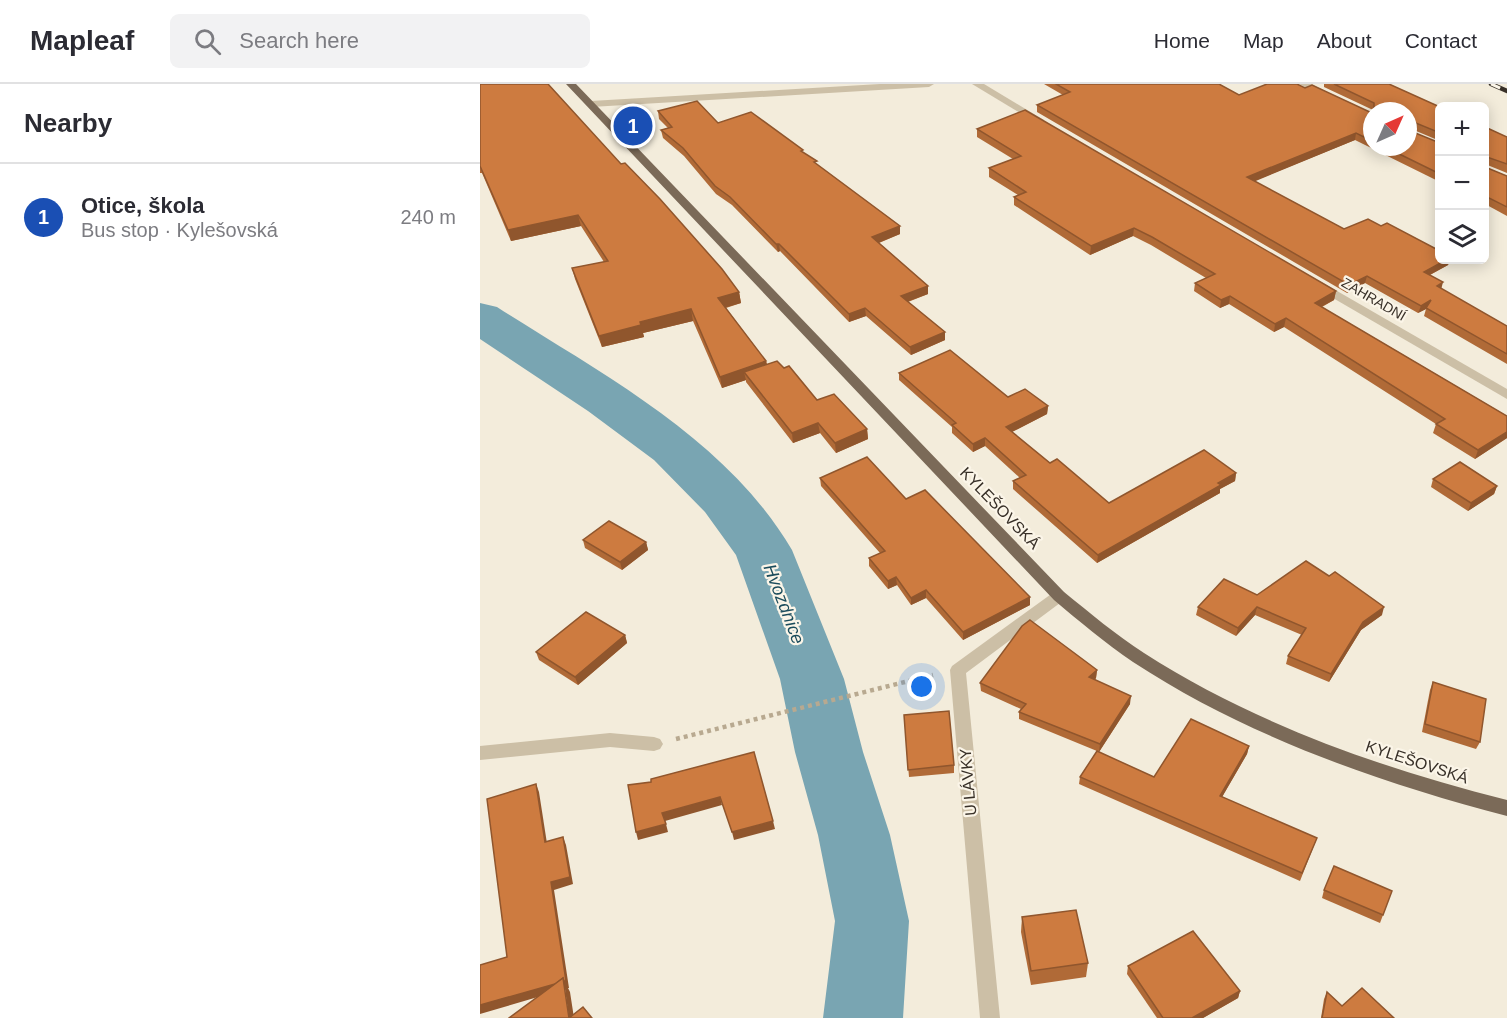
<!DOCTYPE html>
<meta charset="utf-8">
<style>
:root{--surface:#fff;--page:#f2f2f3;--text:#2b2b33;--muted:#7c7c81;--line:#e1e1e2;--accent:#111827}
body{margin:0;font-family:Arial,sans-serif;background:var(--page);color:var(--text)}
.controls{position:absolute;right:18px;top:18px;display:grid;overflow:hidden;border-radius:9px;box-shadow:0 3px 15px #0003}
.controls button{width:54px;height:54px;display:grid;place-items:center;padding:0;border:0;border-bottom:2px solid var(--line);background:var(--surface);color:var(--text);font:30px sans-serif}
.compass{position:absolute;left:883px;top:18px;width:54px;height:54px;border-radius:50%;background:var(--surface);box-shadow:0 3px 15px #0003;rotate:45deg}
.you{position:absolute;left:442px;top:603px;width:21px;height:21px;margin:-15px;border:4px solid #fff;border-radius:50%;background:#1a73e8;box-shadow:0 0 0 9px #1a73e833}
.badge{display:grid;place-items:center;width:39px;height:39px;border-radius:50%;background:var(--accent);color:#fff;font-size:20px;font-weight:700}
.pin{position:absolute;translate:-50% -50%;border:3px solid #fff;box-shadow:0 2px 6px #0006}
.list{margin:0;padding:0;list-style:none}
h2{display:flex;justify-content:space-between;align-items:center;height:78px;margin:0;padding:0 24px;font-size:26px}
h2 small{font-size:20px;font-weight:400;color:var(--muted)}
.list li{display:grid;grid-template-columns:39px 1fr auto;gap:18px;align-items:center;box-sizing:border-box;height:108px;padding:0 24px;border-top:2px solid var(--line)}
.list b{display:block;font-size:22px;white-space:nowrap}
.list p{margin:0;font-size:20px;white-space:nowrap;color:var(--muted)}
.list em{font-size:20px;font-style:normal;color:var(--muted)}
.icon{flex:none;width:33px;height:33px;fill:none;stroke:currentColor;stroke-width:2;stroke-linecap:round;stroke-linejoin:round}
.map{position:relative;flex:none;width:1027px;height:934px;overflow:hidden}
header{display:flex;align-items:center;gap:36px;box-sizing:border-box;height:84px;padding:0 30px;background:var(--surface);border-bottom:2px solid var(--line)}
header strong{font-size:28px}
nav{display:flex;gap:33px;margin-inline-start:auto;font-size:21px}
.search{width:420px;height:54px;background:var(--page);display:flex;align-items:center;gap:15px;box-sizing:border-box;padding:0 21px;border-radius:9px;color:var(--muted);font-size:22px}
main{display:flex}
aside{flex:1;background:var(--surface)}
.map>svg:first-child{display:block}
</style>
<header>
<strong>Mapleaf</strong>
<div class="search"><svg class="icon" aria-label="search" viewBox="0 0 24 24"><circle cx="10" cy="10" r="6"/><path d="M15 15l6 6"/></svg>Search here</div>
<nav><a>Home</a><a>Map</a><a>About</a><a>Contact</a></nav>
</header>
<main>
<aside>
<h2>Nearby<small></small></h2>
<ul class="list">
<li><span class="badge" style="background:#1a4fb4">1</span><div><b>Otice, škola</b><p>Bus stop · Kylešovská</p></div><em>240 m</em></li>
</ul>
</aside>
<div class="map">
<svg width="1027" height="934" viewBox="0 0 1027 934">
<rect width="100%" height="100%" fill="#f3ecdb"/>
<g fill="none" stroke-linecap="round" stroke-linejoin="round">
<path fill="#79a5b2" fill-rule="evenodd" d="M0 219 17 223C123 291 246 354 312 466L364 595 383 668 410 751 429 837 423 934H343L355 837 338 751 315 668 300 595 256 471 225 428 174 376 108 327 0 255Z"/>
<polyline stroke="#b8a990" stroke-width="4.5" stroke-dasharray="4 4" stroke-linecap="butt" points="196,655 453,591"/>
<g fill="#ccbfa6" fill-rule="evenodd">
<polygon points="400,0 454,0 449,3 111,23 106,20 111,17"/>
<polygon points="492,0 504,0 564,36 555,38"/>
<polygon points="819,0 832,0 853,11 845,13"/>
<polygon points="838,196 1027,305 1027,315 834,203 834,197"/>
<polygon points="579,506 584,508 587,512 584,516 486,589 520,934 500,934 470,586 472,582 574,508"/>
<polygon points="130,649 174,653 180,655 183,660 180,665 174,667 130,663 0,676 0,662"/>
</g>
<path fill="#7b6a58" fill-rule="evenodd" d="M86 0H96L584 508C610 529 636 551 664 569 775 640 900 684 1027 716V732C897 698 766 652 653 578 625 559 599 537 574 516Z"/>
<g stroke="#383028" stroke-width="4.5">
<polyline id="rail" points="1011,0 1027,7"/>
</g>
<use href="#rail" stroke="#fbf5e8" stroke-width="3" stroke-dasharray="10" stroke-linecap="butt"/>
</g>
<g fill="#b06a37">
<polygon points="0,0 259,208 261,219 246,224 286,277 287,280 304,284 337,316 387,345 388,355 356,369 340,349 313,359 266,298 266,296 242,304 213,237 163,249 164,253 122,263 95,195 92,184 124,178 101,142 31,157 2,89 0,89"/>
<polygon points="564,0 739,0 759,11 825,4 892,29 892,63 928,63 960,59 960,98 875,56 774,97 864,145 960,176 970,176 968,181 950,191 961,205 1027,242 1027,280 944,232 946,225 938,229 885,199 867,209 557,28 557,21 583,11"/>
<polygon points="844,0 909,0 960,23 960,57 929,44 928,27 893,27 893,26 844,3"/>
<polygon points="178,27 238,39 324,69 337,81 420,142 420,150 399,159 448,202 448,210 428,218 465,248 465,256 431,271 386,232 369,238 300,167 298,168 252,121 236,110 204,72 183,54 181,46 188,44 179,35"/>
<polygon points="1005,43 1027,53 1027,89 1005,80"/>
<polygon points="497,45 856,207 854,216 842,223 1027,332 1027,354 995,375 953,349 956,340 804,243 794,248 749,220 740,224 714,207 715,199 726,194 671,161 653,152 610,171 534,121 534,113 538,111 509,93 509,84 533,75 497,53"/>
<polygon points="1005,83 1027,92 1027,132 1005,120"/>
<polygon points="419,289 568,322 567,330 532,348 570,379 629,419 756,389 755,397 740,405 740,409 617,479 533,405 533,397 540,394 505,362 493,368 472,349 472,343 419,296"/>
<polygon points="340,394 426,415 550,521 483,556 446,514 431,521 417,501 408,505 389,482 389,474 400,469 341,402"/>
<polygon points="953,395 1017,402 1014,410 988,427 951,403"/>
<polygon points="103,456 166,458 168,466 142,486 105,464"/>
<polygon points="777,511 902,531 881,546 849,598 806,580 808,572 822,551 775,531 756,552 716,531 718,523"/>
<polygon points="145,551 147,559 98,601 59,576 56,568"/>
<polygon points="617,586 616,594 615,596 650,620 619,668 674,693 769,662 767,670 742,713 837,754 820,797 599,700 600,693 617,667 539,635 539,628 541,625 501,607 500,599"/>
<polygon points="953,598 1000,658 996,665 942,648 950,606"/>
<polygon points="424,631 474,681 474,689 429,693"/>
<polygon points="844,806 903,831 900,839 842,814"/>
<polygon points="542,833 608,879 606,893 551,901 541,848"/>
<polygon points="648,882 760,907 758,914 723,934 677,934 647,890"/>
<polygon points="847,908 862,922 914,934 841,934 844,915"/>
</g>
<g fill="#90562d">
<polygon points="876,49 875,56 766,101 767,93"/>
<polygon points="98,131 101,142 31,157 28,146"/>
<polygon points="420,142 420,150 393,161 392,153"/>
<polygon points="654,144 653,152 610,171 611,162"/>
<polygon points="296,160 299,160 300,167 298,168"/>
<polygon points="966,176 970,176 968,181 942,195 944,188"/>
<polygon points="887,192 885,199 867,209 869,201"/>
<polygon points="963,198 961,206 957,202"/>
<polygon points="448,202 448,210 421,220 421,212"/>
<polygon points="856,207 854,216 833,227 835,219"/>
<polygon points="259,208 261,219 240,225 238,214"/>
<polygon points="750,212 749,220 740,224 741,216"/>
<polygon points="951,216 948,224 938,229 941,222"/>
<polygon points="385,224 386,232 369,238 369,230"/>
<polygon points="211,225 213,237 163,249 164,253 122,263 119,252 160,238"/>
<polygon points="806,234 804,243 794,248 795,240"/>
<polygon points="465,248 465,256 431,271 430,263"/>
<polygon points="286,277 288,288 264,288 266,296 242,304 240,293"/>
<polygon points="568,322 567,330 526,351 526,343"/>
<polygon points="338,339 340,349 313,359 312,349"/>
<polygon points="387,345 388,355 356,369 355,359"/>
<polygon points="1027,348 1027,354 995,375 998,366"/>
<polygon points="505,354 505,362 493,368 493,360"/>
<polygon points="756,389 755,397 740,405 740,409 617,479 618,471"/>
<polygon points="1017,402 1014,410 988,427 991,419"/>
<polygon points="166,458 168,466 142,486 140,478"/>
<polygon points="416,493 417,501 408,505 408,497"/>
<polygon points="446,506 446,514 431,521 431,514"/>
<polygon points="550,513 550,521 483,556 483,548"/>
<polygon points="777,523 775,531 756,552 758,544"/>
<polygon points="904,523 902,531 881,546 849,598 851,590 883,538"/>
<polygon points="145,551 147,559 98,601 95,593"/>
<polygon points="617,586 616,594 608,601 609,593"/>
<polygon points="651,612 650,620 619,668 620,660"/>
<polygon points="769,662 767,670 738,720 740,712"/>
<polygon points="56,700 59,708 68,766 65,758"/>
<polygon points="240,713 242,721 185,737 182,729"/>
<polygon points="293,737 295,745 254,756 252,748"/>
<polygon points="186,740 188,748 158,756 156,748"/>
<polygon points="83,753 86,761 93,800 74,806 89,904 88,904 90,908 94,934 89,934 85,905 0,930 0,921 71,798"/>
<polygon points="760,907 758,914 723,934 712,934"/>
</g>
<g fill="#cd7b40" stroke="#90562d" stroke-width="1.5">
<polygon points="0,0 68,0 141,80 145,79 180,115 242,185 259,208 238,214 286,277 240,293 211,225 160,238 161,241 119,252 92,184 128,177 98,131 28,146 0,82"/>
<polygon points="576,0 739,0 759,11 787,0 817,0 825,4 832,1 892,29 892,57 876,49 767,93 864,145 888,135 901,142 907,139 960,167 960,176 966,176 944,188 963,198 957,202 1027,242 1027,270 946,224 951,216 941,222 887,192 869,201 557,21 590,8"/>
<polygon points="854,0 909,0 960,23 960,49 931,37 928,37 928,27 894,27 894,19"/>
<polygon points="217,17 238,39 271,28 323,66 321,67 337,77 334,78 420,142 392,153 448,202 421,212 465,248 430,263 385,224 369,230 299,160 296,160 250,113 235,102 203,64 181,46 192,43 178,27"/>
<polygon points="545,26 856,207 835,219 1027,332 1027,348 998,366 956,340 965,335 806,234 795,240 750,212 741,216 715,199 735,190 672,153 654,144 611,162 534,113 546,108 509,84 541,72 497,45"/>
<polygon points="1005,43 1027,53 1027,80 1007,73 1005,74"/>
<polygon points="928,46 960,59 960,90 905,63 928,63"/>
<polygon points="1005,83 1027,92 1027,123 1005,112"/>
<polygon points="470,266 528,313 545,305 568,322 526,343 570,379 577,375 629,419 724,366 756,389 738,399 741,401 618,471 533,397 546,391 505,354 493,360 472,341 476,339 419,289"/>
<polygon points="297,277 304,284 309,282 337,316 354,310 387,345 355,359 338,339 312,349 264,288"/>
<polygon points="387,373 426,415 445,406 550,513 483,548 446,506 431,514 416,493 408,497 389,474 405,467 340,394"/>
<polygon points="980,378 1017,402 991,419 953,395"/>
<polygon points="129,437 166,458 140,478 103,456"/>
<polygon points="826,477 849,492 855,488 904,523 883,538 851,590 808,572 826,544 777,523 758,544 718,523 744,495 777,511"/>
<polygon points="106,528 145,551 95,593 56,568"/>
<polygon points="550,536 617,586 609,593 651,612 620,660 539,628 546,620 500,599 542,542"/>
<polygon points="953,598 1006,615 1000,658 945,640"/>
<polygon points="469,627 474,681 428,686 424,631"/>
<polygon points="711,635 769,662 740,712 837,754 822,789 600,693 617,667 674,693"/>
<polygon points="274,668 293,737 252,748 240,713 182,729 186,740 156,748 148,701 171,698 171,695"/>
<polygon points="56,700 65,758 83,753 90,793 71,798 86,897 84,897 83,894 75,900 0,921 0,881 27,873 7,715"/>
<polygon points="854,782 912,807 903,831 844,806"/>
<polygon points="596,826 608,879 551,887 542,833"/>
<polygon points="713,847 760,907 712,934 683,934 648,882"/>
<polygon points="83,894 89,934 103,923 112,934 29,934"/>
<polygon points="882,904 914,934 842,934 847,908 862,922"/>
</g>
<g text-anchor="middle" dominant-baseline="central" stroke-width="4.5" stroke-linejoin="round" paint-order="stroke">
<g font-size="14" fill="#383028" stroke="#fbf5e8">
<text transform="translate(894 215) rotate(30)">ZAHRADNÍ</text>
</g>
<g font-size="16" fill="#383028" stroke="#fbf5e8">
<text transform="translate(520 424) rotate(46)">KYLEŠOVSKÁ</text>
<text transform="translate(937 678) rotate(18)">KYLEŠOVSKÁ</text>
<text transform="translate(488 698) rotate(-95)">U LÁVKY</text>
</g>
<g font-size="18" font-style="italic" fill="#1b4c5c" stroke="#fbf5e8">
<text transform="translate(304 520) rotate(69)">Hvozdnice</text>
</g>
</g>
</svg>
<div class="controls">
<button>+</button>
<button>−</button>
<button><svg class="icon" aria-label="layers" viewBox="0 0 24 24"><path d="M12 4l9 5-9 5-9-5zM3 14l9 5 9-5"/></svg></button>
</div>
<svg class="compass" viewBox="-18 -18 36 36"><path d="M0-13l5 13h-10z" fill="#e53935"/><path d="M0 13l5-13h-10z" fill="#7c7c81"/></svg>
<div class="you"></div>
<div class="pin badge" style="left:153px;top:42px;background:#1a4fb4">1</div>
</div>
</main>
